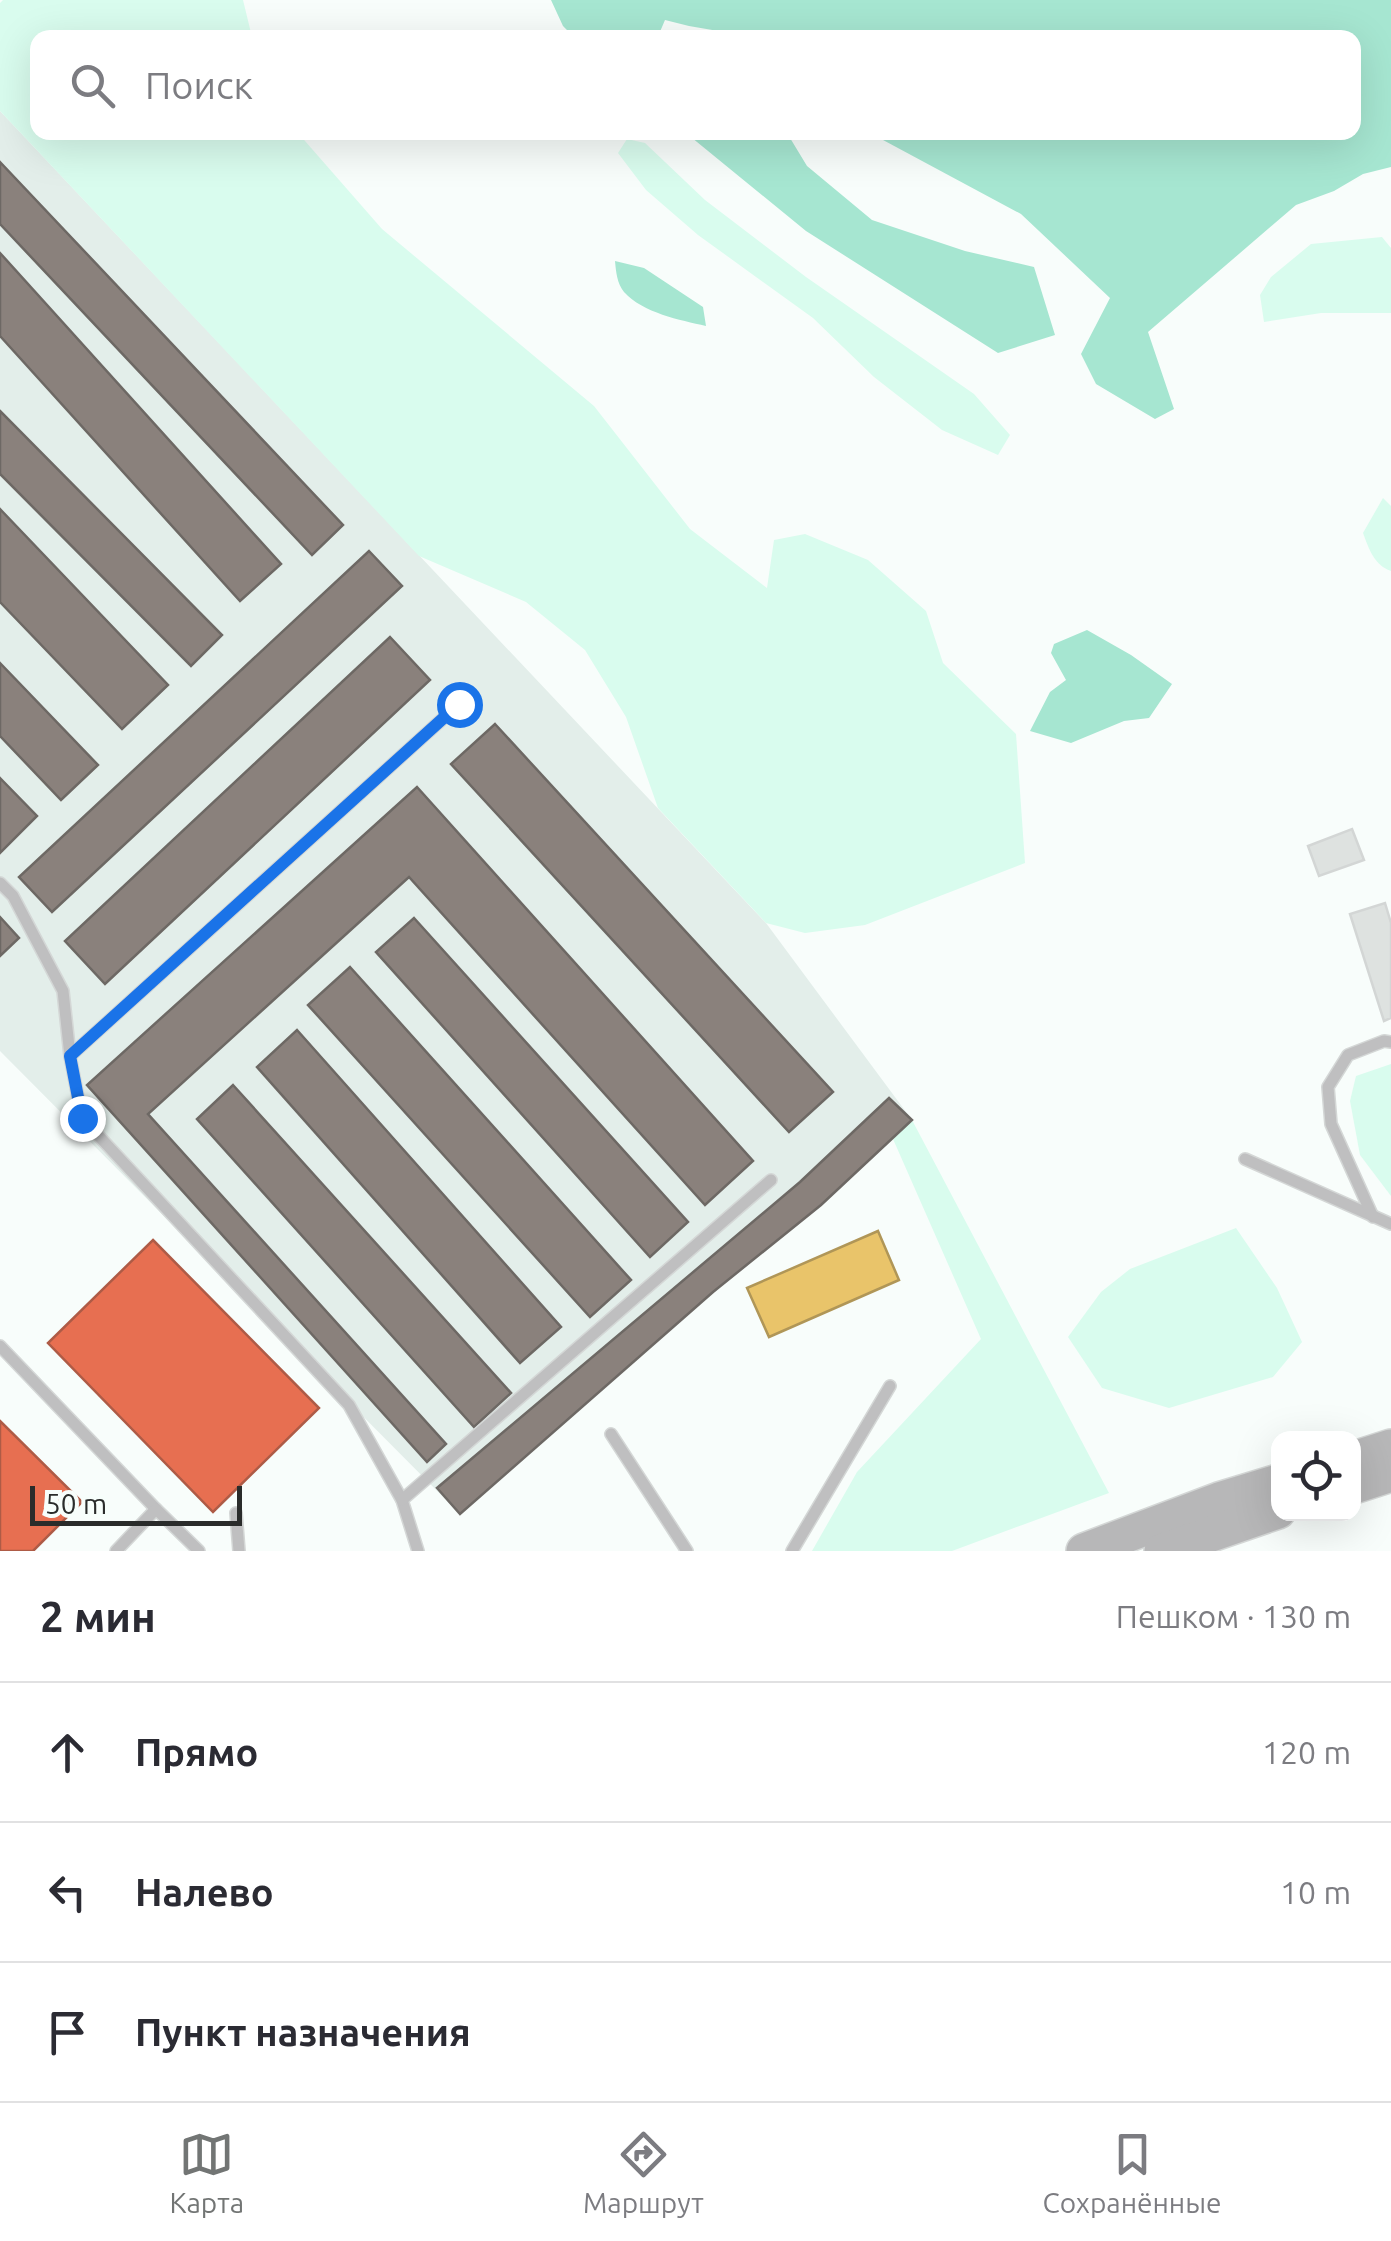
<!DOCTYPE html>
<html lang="ru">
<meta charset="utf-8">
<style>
:root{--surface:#fff;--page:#f2f2f3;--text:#2b2b33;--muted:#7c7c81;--line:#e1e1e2;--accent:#727574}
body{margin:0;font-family:Ubuntu,sans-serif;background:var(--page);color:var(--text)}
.controls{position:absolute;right:30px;bottom:30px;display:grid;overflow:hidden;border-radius:20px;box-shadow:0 10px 40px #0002}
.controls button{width:90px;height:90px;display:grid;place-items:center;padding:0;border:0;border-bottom:2px solid var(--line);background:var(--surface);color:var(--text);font:50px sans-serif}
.scale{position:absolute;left:30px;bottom:25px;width:212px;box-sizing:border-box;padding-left:10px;border:5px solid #2a2c2b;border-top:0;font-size:28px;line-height:35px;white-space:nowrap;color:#2a2c2b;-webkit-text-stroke:8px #f7fefb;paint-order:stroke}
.stop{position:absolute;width:30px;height:30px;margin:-22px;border:8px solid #1a73e8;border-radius:50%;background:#fff}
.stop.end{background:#1a73e8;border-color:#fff;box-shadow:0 2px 10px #0008}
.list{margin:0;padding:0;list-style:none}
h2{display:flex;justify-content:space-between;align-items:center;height:130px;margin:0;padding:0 40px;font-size:42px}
h2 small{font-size:32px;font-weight:400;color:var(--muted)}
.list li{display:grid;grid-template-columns:65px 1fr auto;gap:30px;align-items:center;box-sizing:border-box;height:140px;padding:0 40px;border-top:2px solid var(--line)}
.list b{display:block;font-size:38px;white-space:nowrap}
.list em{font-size:32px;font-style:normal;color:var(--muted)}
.icon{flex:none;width:55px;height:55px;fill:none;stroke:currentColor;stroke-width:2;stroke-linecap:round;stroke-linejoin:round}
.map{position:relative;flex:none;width:1391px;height:1551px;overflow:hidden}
.search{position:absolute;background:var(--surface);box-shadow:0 10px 40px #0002;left:30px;right:30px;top:30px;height:110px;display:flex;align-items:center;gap:25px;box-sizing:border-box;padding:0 35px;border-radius:20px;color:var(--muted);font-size:38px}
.sheet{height:550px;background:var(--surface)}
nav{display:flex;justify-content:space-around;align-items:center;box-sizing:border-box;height:140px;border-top:2px solid var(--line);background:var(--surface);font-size:28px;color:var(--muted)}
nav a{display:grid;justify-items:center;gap:5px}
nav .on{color:var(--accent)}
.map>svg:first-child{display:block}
</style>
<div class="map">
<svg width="1391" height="1551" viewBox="0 0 1391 1551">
<rect width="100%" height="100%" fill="#f8fdfb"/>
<polygon fill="#e3eeea" points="0,111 766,923 912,1120 821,1205 713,1292 460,1514 0,1051"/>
<g fill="#d9fcee">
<polygon points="3,0 243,0 252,37 38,38 38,132 298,133 382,229 594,406 690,529 767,588 774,540 805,534 868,560 926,611 943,663 1016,734 1025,863 865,925 805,933 766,923 658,808 626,717 585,650 526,602 419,556 0,111 0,3"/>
<polygon points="627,139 645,143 705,200 806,277 974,394 1010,435 998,455 942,430 874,377 813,318 698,235 646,190 618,153"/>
<polygon points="1382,237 1391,248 1391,313 1321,313 1264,322 1260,295 1271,277 1311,244"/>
<path d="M1383 498 1391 506V571C1374 565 1369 549 1363 533Z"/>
<polygon points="1391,1064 1391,1196 1360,1155 1350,1101 1356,1076"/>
<polygon points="912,1120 1109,1493 952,1551 812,1551 857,1472 981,1339 893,1139"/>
<polygon points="1236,1228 1277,1288 1302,1342 1273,1377 1169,1408 1102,1388 1068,1337 1101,1292 1130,1269"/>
</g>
<g fill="#a6e6d1">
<polygon points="551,0 1391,0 1391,167 1363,174 1334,191 1296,205 1148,332 1174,409 1155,419 1096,384 1081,354 1110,298 1021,214 870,133 1354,132 1354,38 759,38 689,26 665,20 659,34 665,37 575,38 563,26"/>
<polygon points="686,133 787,133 807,166 872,220 965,251 1034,267 1055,335 998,353 806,231"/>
<path d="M615 261 644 268 703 307 706 326C680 320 643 313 624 292 617 283 616 272 615 261Z"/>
<polygon points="1087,630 1131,655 1172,684 1149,718 1124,721 1071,743 1030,731 1050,692 1066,680 1051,653 1054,644"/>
</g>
<polygon fill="#e9c46a" stroke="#b09657" stroke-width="2.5" points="878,1231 899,1280 769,1337 747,1288"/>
<g fill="#e76f51" stroke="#ae5b46" stroke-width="2.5">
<polygon points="153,1240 319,1408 213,1512 48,1343"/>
<polygon points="0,1421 82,1502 33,1551 0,1551"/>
</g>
<g fill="#8a817c" stroke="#6d6864" stroke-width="2.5">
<polygon points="0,162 343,525 312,555 0,224"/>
<polygon points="0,253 281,564 240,601 0,336"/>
<polygon points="0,411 222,635 191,666 0,474"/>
<polygon points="0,509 168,685 122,729 0,602"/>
<polygon points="369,551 402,586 52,912 19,877"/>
<polygon points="390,637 430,680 105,984 65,941"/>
<polygon points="0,663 98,765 61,800 0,736"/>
<polygon points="495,724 833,1092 789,1132 451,764"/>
<polygon points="0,778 37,816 0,853"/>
<polygon points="417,787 753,1161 705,1205 409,877 148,1114 446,1444 427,1462 87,1085"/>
<polygon points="0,917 19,938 0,956"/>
<polygon points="414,918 688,1222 650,1257 376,952"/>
<polygon points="350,967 631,1280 590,1317 308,1005"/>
<polygon points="297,1030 561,1327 520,1363 257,1067"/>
<polygon points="233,1085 511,1393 474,1427 197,1119"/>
<polygon points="889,1098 912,1120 821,1205 713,1292 460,1514 437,1488 800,1182"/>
</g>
<g fill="#dee2e0" stroke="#d3d6d5" stroke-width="2.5">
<polygon points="1352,829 1364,860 1319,876 1308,846"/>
<polygon points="1385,903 1391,923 1391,1018 1384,1021 1350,914"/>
</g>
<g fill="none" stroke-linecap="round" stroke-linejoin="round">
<g stroke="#d4d7d6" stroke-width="14">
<g id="lane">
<polyline points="0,883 13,896 63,991 70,1056 82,1118 349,1405 402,1500 418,1551"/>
<polyline points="70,1056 459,704"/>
<polyline points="1245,1159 1391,1224"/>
<polyline points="1373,1217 1331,1124 1328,1087 1348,1055 1384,1041 1391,1042"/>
<polyline points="0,1346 156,1509 199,1551"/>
<polyline points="611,1434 687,1551"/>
<polyline points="402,1500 771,1180"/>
<polyline points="236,1513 239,1551"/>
<polyline points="116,1551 156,1509"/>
<polyline points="792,1551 890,1386"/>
</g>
</g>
<g stroke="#d4d7d6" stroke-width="38">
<g id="primary">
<polyline points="1354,1459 1391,1447"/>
<polyline points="1354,1486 1391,1474"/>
<polyline points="1084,1551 1219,1500 1278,1482"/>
<polyline points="1162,1551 1278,1511"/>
</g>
</g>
<use href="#lane" stroke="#bfbfc0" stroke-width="11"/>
<use href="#primary" stroke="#b7b7b8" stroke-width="35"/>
</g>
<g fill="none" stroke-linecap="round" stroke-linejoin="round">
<polyline stroke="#1a73e8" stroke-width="12" points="82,1118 70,1056 459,704"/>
</g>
</svg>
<div class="controls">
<button><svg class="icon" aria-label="locate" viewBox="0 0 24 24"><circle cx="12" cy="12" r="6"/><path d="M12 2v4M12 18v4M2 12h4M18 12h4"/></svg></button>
</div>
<div class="scale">50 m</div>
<div class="stop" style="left:459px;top:704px"></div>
<div class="stop end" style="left:82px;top:1118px"></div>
<div class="search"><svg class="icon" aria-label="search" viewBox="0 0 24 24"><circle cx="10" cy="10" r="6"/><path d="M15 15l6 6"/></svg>Поиск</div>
</div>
<section class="sheet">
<h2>2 мин<small>Пешком · 130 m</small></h2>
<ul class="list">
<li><svg class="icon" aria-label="ahead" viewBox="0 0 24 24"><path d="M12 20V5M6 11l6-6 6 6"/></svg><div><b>Прямо</b></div><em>120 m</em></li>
<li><svg class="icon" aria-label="left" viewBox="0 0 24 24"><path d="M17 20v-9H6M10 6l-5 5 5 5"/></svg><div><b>Налево</b></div><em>10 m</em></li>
<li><svg class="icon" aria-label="arrive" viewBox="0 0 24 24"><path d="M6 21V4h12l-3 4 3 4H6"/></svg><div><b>Пункт назначения</b></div></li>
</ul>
</section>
<nav>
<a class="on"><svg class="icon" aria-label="map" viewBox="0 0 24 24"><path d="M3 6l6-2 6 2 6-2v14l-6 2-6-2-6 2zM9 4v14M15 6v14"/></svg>Карта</a>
<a><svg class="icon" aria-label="directions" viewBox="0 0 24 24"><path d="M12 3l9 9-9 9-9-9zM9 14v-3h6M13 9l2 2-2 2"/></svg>Маршрут</a>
<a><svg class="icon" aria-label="saved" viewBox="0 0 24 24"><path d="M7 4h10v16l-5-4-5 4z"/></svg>Сохранённые</a>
</nav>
